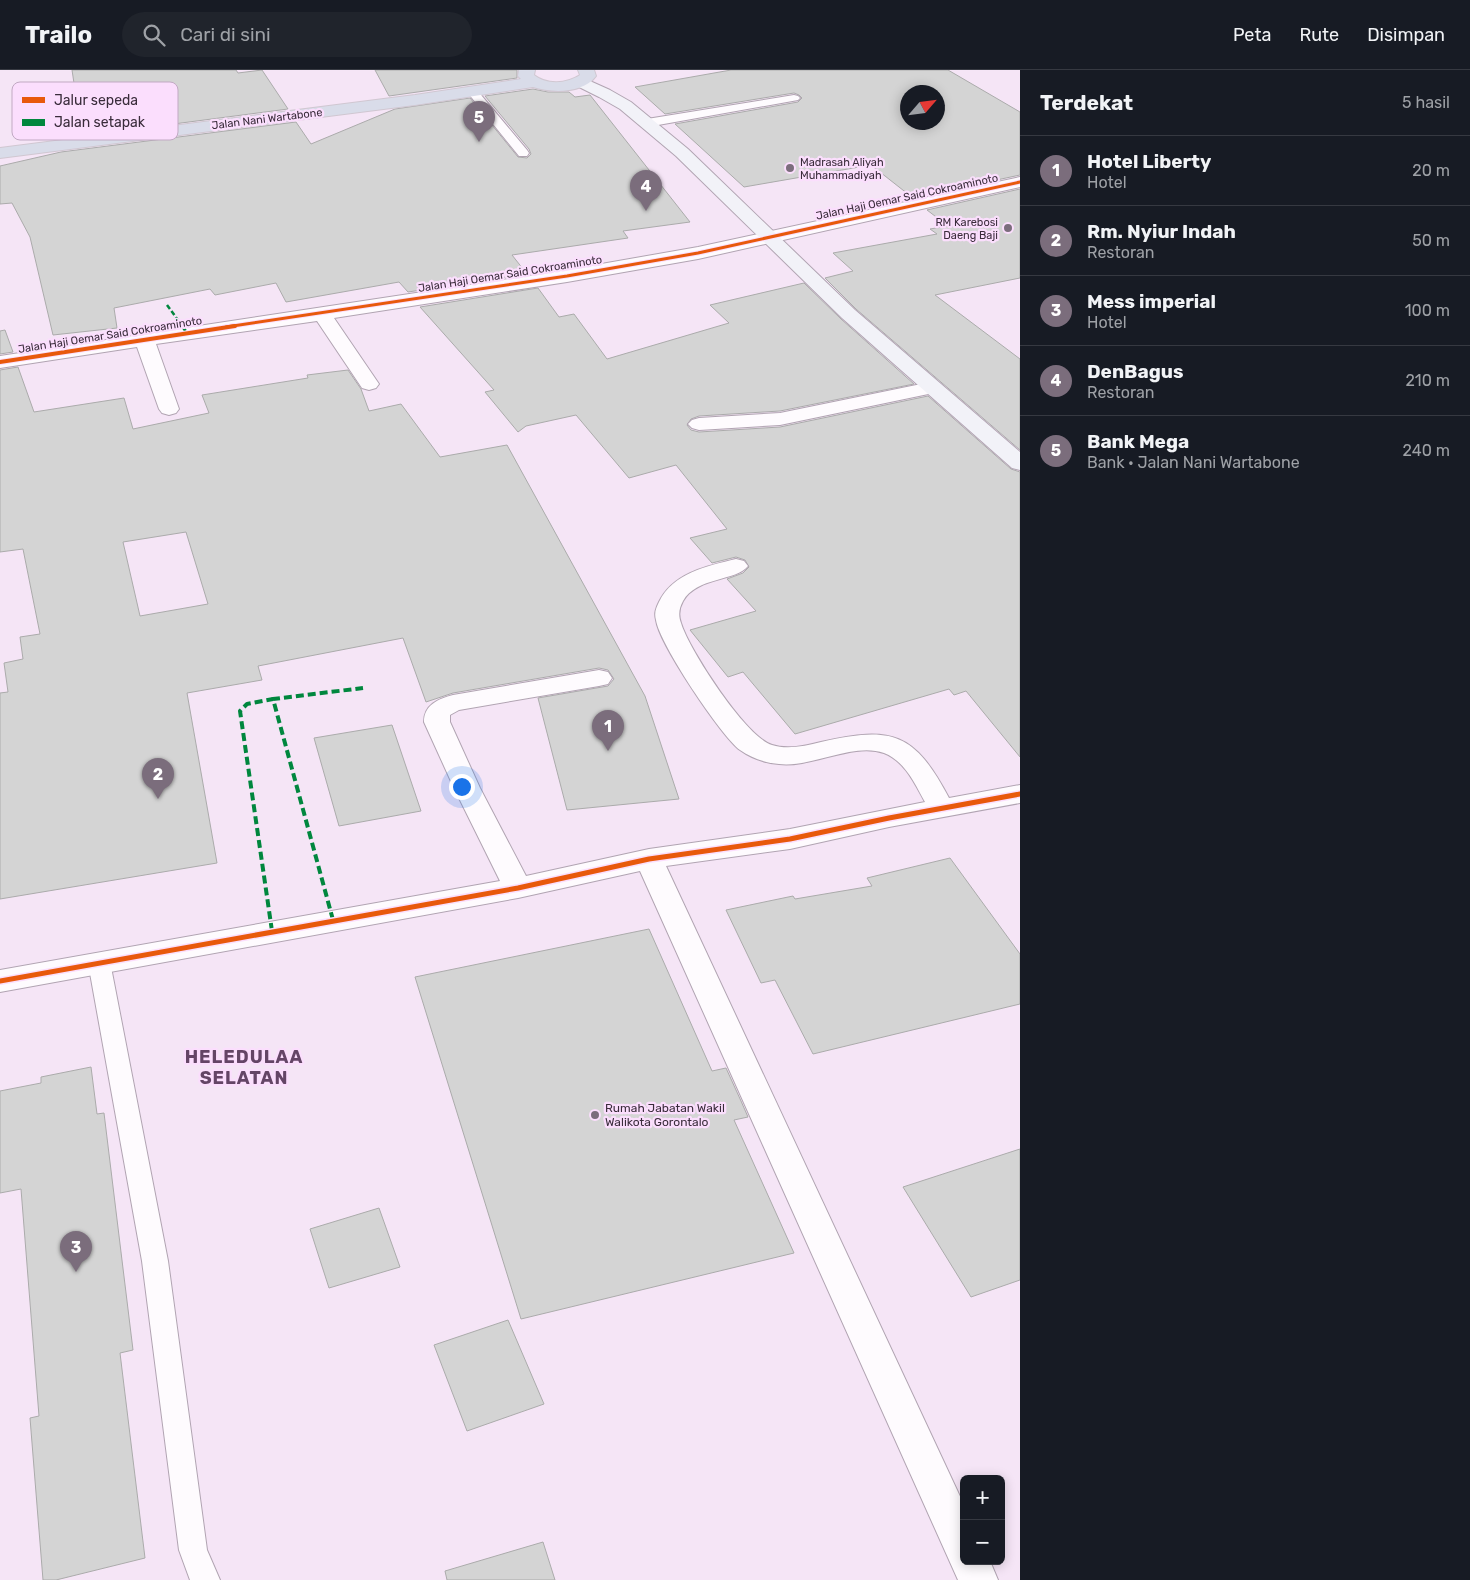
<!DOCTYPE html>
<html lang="id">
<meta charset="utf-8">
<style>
:root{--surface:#171b24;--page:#20242c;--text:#f1f3f6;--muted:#9ea1a6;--line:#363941;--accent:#7b6d7c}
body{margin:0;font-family:Rubik,sans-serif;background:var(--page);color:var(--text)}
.controls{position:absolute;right:15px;bottom:15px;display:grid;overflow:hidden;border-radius:8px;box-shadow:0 2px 12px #0003}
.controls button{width:45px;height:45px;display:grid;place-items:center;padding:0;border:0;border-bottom:1px solid var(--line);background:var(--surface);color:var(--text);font:25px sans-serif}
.compass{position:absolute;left:900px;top:15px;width:45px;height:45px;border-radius:50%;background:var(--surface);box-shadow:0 2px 12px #0003;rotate:62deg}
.you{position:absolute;left:461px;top:716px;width:18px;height:18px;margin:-12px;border:4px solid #fff;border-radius:50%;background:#1a73e8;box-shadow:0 0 0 8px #1a73e833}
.badge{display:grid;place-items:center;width:32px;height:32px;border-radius:50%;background:var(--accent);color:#fff;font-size:16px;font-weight:700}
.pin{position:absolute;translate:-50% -41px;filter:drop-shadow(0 1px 2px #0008)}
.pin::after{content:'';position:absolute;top:26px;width:18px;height:15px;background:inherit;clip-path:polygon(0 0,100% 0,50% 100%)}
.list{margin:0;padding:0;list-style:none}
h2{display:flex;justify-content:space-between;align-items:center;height:65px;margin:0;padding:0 20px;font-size:21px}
h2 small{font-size:16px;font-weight:400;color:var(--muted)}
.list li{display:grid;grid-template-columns:32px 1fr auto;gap:15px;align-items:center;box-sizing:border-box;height:70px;padding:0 20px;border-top:1px solid var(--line)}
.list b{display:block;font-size:19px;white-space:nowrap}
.list p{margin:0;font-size:16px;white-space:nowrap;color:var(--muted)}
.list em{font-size:16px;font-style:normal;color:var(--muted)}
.icon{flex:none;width:28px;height:28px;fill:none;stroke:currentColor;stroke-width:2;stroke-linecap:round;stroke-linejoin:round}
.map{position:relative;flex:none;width:1020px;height:1510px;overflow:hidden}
header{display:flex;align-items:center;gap:30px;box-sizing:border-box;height:70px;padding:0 25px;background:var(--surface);border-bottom:1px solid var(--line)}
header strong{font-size:24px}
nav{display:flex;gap:28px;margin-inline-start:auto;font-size:18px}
.search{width:350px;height:45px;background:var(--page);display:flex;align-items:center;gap:12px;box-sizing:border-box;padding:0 18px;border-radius:28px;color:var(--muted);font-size:19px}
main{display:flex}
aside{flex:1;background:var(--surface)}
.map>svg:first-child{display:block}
</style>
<header>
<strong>Trailo</strong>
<div class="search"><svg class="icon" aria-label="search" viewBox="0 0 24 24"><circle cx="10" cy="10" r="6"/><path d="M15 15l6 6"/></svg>Cari di sini</div>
<nav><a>Peta</a><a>Rute</a><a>Disimpan</a></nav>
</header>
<main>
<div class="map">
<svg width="1020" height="1510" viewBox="0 0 1020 1510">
<rect width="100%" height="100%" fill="#f5e5f6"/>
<g fill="#d4d4d4" stroke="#ababab" fill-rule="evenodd">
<polygon points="72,0 236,0 238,3 262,0 288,39 82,66"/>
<polygon points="375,0 517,0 517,8 389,26"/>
<path d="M731 0H948L1020 42V105L913 128 871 95 744 117 675 54 798 32 802 28 799 25 794 23 665 44 635 17ZM908 22H938V52H908Z"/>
<polygon points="533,19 548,22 569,22 575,27 590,25 690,152 623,161 628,168 512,185 527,204 408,222 399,212 286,232 276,213 215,225 210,219 114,238 117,258 53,265 30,167 12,133 0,134 0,96 61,82 296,52 311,74 395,39 470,28 518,87 527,88 531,84 529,79 485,26"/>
<polygon points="1020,119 1020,208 935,225 1020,289 1020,380 856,239 825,208 853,201 833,183 937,164 930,159 948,156 927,140"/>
<polygon points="804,213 841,249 914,314 780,341 699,346 691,349 687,355 691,360 699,362 780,357 928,326 1011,399 1020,402 1020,687 966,621 954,625 949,619 795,664 743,602 728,607 690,560 756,541 727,509 743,503 749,497 745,490 736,487 712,493 690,468 727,459 676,395 629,408 576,345 526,356 518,362 485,322 494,320 420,237 538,218 559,247 574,244 607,289 729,253 710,235"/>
<polygon points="5,260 13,282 0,284 0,261"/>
<path d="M18 297 34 342 124 328 133 359 209 343 202 325 308 308 307 305 348 300 361 319 369 341 401 334 440 387 507 375 645 626 679 729 567 740 538 628 608 616 614 609 608 600 599 598 453 623 426 632 403 568 258 596 262 610 187 623 217 793 0 829V623L8 622 4 593 23 589 20 567 40 564 23 479 0 482V300ZM186 462 208 534 140 546 123 472Z"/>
<polygon points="392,655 421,741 339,756 314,668"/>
<polygon points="950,788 1020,884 1020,934 813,984 775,910 761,913 726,840 793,826 795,829 872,816 867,808"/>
<polygon points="649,859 712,1001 726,998 741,1031 748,1047 734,1050 794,1183 521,1249 415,907"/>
<polygon points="91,997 97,1044 104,1043 133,1280 120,1283 145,1488 56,1510 43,1510 30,1348 39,1346 21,1119 0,1123 0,1021 41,1013 41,1007"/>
<polygon points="1020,1079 1020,1210 971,1227 903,1117"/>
<polygon points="379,1138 400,1197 329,1218 310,1159"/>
<polygon points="508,1250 544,1334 467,1361 434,1275"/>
<polygon points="543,1472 555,1510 447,1510 445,1501"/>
</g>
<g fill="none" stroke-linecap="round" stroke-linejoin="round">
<g stroke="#b1a4b2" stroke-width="2">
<g id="lane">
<polygon points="472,18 476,19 527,80 529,83 527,86 519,86 468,23 466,21 468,19"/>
<polygon points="794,25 798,26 800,28 798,30 647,57 641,53 647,49"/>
<polygon points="99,884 107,886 110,892 168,1191 207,1480 220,1510 190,1510 179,1480 142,1191 88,892 91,886"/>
</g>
</g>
<g stroke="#b1a4b2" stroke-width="2">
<g id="street">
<polygon points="1020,107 1020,117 698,189 567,212 334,248 379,314 376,318 369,320 362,318 317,251 156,274 179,339 176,343 169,345 162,343 159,339 137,277 0,298 0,286 567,200 698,177"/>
<polygon points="931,312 938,314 941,318 938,322 780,355 699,360 692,358 688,354 692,350 699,348 780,343"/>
<path d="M736 489 744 491 748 496C737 511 696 507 683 531 679 538 678 545 681 553 689 580 746 667 772 675 787 680 805 676 821 672 892 656 914 662 949 728L1020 715V733L889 757 790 779 666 796 964 1435V1491H990L998 1510H958L640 801 518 828 0 922V900L500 811 454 718 424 652C424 635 438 629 453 625L599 600 608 602 612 608 608 614 599 616 459 640 450 645V652L480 718 526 806 649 779 790 759 925 732C915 714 905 691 884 683 853 672 812 698 779 694 766 693 751 688 740 680 721 666 659 573 656 550 654 543 656 538 659 532 673 503 707 496 736 489Z"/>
</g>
</g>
<g stroke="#b1a4b2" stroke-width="2">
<polygon id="secondary" points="581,7 610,20 631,32 688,79 855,240 1020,382 1020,400 1012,398 842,248 676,86 620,39 599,27 575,15 573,12 575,9"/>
</g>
<g stroke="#d0c7d1" stroke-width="2">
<path id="highway" d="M519 0H535L534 5C547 15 566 14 580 5L578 0H594L596 6C583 24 551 23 533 17L415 35 0 88V78L415 25 521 9 518 6Z"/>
</g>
<use href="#lane" fill="#fefbfe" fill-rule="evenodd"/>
<use href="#street" fill="#fefbfe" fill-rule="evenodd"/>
<use href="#secondary" fill="#f2f2f8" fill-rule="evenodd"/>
<use href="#highway" fill="#d9dce9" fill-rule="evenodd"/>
<polyline stroke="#00873e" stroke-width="2.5" stroke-dasharray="5 2.5" stroke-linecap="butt" points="167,235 183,257"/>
<polyline stroke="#00873e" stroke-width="3" stroke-dasharray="6 3" stroke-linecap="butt" points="182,256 187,263"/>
<g stroke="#00873e" stroke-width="4" stroke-dasharray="8 4" stroke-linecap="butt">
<polyline points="333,850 273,629 363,618"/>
<polyline points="272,861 240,641 247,634 273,629"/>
</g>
<g stroke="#fbdefd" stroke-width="5">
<polyline id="cycleway-far2" points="226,257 567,206 698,183 1020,112"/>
</g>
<g stroke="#fbdefd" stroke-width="6">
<polyline id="cycleway-far1" points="0,292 235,256"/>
</g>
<g stroke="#fbdefd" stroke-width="8">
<polyline id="cycleway" points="0,911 518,818 649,789 790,769 889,748 1020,724"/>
</g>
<use href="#cycleway-far2" stroke="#e8590c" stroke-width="3"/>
<use href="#cycleway-far1" stroke="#e8590c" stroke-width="4"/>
<use href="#cycleway" stroke="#e8590c" stroke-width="5"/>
</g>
<g fill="#7b6d7c" stroke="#fbdefd" stroke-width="2">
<circle cx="790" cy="98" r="5"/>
<circle cx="1008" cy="158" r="5"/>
<circle cx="595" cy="1045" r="5"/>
</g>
<g text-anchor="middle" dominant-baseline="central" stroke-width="4.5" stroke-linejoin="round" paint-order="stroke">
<g font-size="11" fill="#3a2c3b" stroke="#fbdefd">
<text transform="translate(267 49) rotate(-7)">Jalan Nani Wartabone</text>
<text transform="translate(907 127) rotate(-12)">Jalan Haji Oemar Said Cokroaminoto</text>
<text transform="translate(510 204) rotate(-9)">Jalan Haji Oemar Said Cokroaminoto</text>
<text transform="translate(110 265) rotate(-9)">Jalan Haji Oemar Said Cokroaminoto</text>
</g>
<g font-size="11" fill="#3a2c3b" stroke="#fbdefd" text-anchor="start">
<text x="800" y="92">Madrasah Aliyah<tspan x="800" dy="13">Muhammadiyah</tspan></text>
<text x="998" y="152" text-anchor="end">RM Karebosi<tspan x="998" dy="13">Daeng Baji</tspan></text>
</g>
<g font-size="12" fill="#3a2c3b" stroke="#fbdefd" text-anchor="start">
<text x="605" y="1038">Rumah Jabatan Wakil<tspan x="605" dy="14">Walikota Gorontalo</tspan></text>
</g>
<g font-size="18" font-weight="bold" letter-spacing="1" fill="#644566" stroke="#fbdefd">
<text x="244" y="987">HELEDULAA<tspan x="244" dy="21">SELATAN</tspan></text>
</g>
</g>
<rect x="12" y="12" width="166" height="58" rx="8" fill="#fbdefd" stroke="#c1a9c3" stroke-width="1"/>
<rect x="22" y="27" width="23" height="6" fill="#e8590c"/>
<rect x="22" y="49" width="23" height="7" fill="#00873e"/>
<g font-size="14" fill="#3a2c3b">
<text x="54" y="35">Jalur sepeda</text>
<text x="54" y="57">Jalan setapak</text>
</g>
</svg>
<div class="controls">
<button>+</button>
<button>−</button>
</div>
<svg class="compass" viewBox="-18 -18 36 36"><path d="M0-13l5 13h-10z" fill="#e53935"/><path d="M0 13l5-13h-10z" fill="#9ea1a6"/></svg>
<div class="you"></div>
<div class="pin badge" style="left:608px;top:681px">1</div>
<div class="pin badge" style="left:158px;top:729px">2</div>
<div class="pin badge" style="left:76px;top:1202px">3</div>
<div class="pin badge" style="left:646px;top:141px">4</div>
<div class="pin badge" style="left:479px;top:72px">5</div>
</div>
<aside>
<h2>Terdekat<small>5 hasil</small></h2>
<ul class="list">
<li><span class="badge">1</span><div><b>Hotel Liberty</b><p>Hotel</p></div><em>20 m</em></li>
<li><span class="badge">2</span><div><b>Rm. Nyiur Indah</b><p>Restoran</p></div><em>50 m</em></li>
<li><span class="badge">3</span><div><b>Mess imperial</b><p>Hotel</p></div><em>100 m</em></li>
<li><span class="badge">4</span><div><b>DenBagus</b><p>Restoran</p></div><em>210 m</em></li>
<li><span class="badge">5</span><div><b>Bank Mega</b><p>Bank · Jalan Nani Wartabone</p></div><em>240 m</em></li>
</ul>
</aside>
</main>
